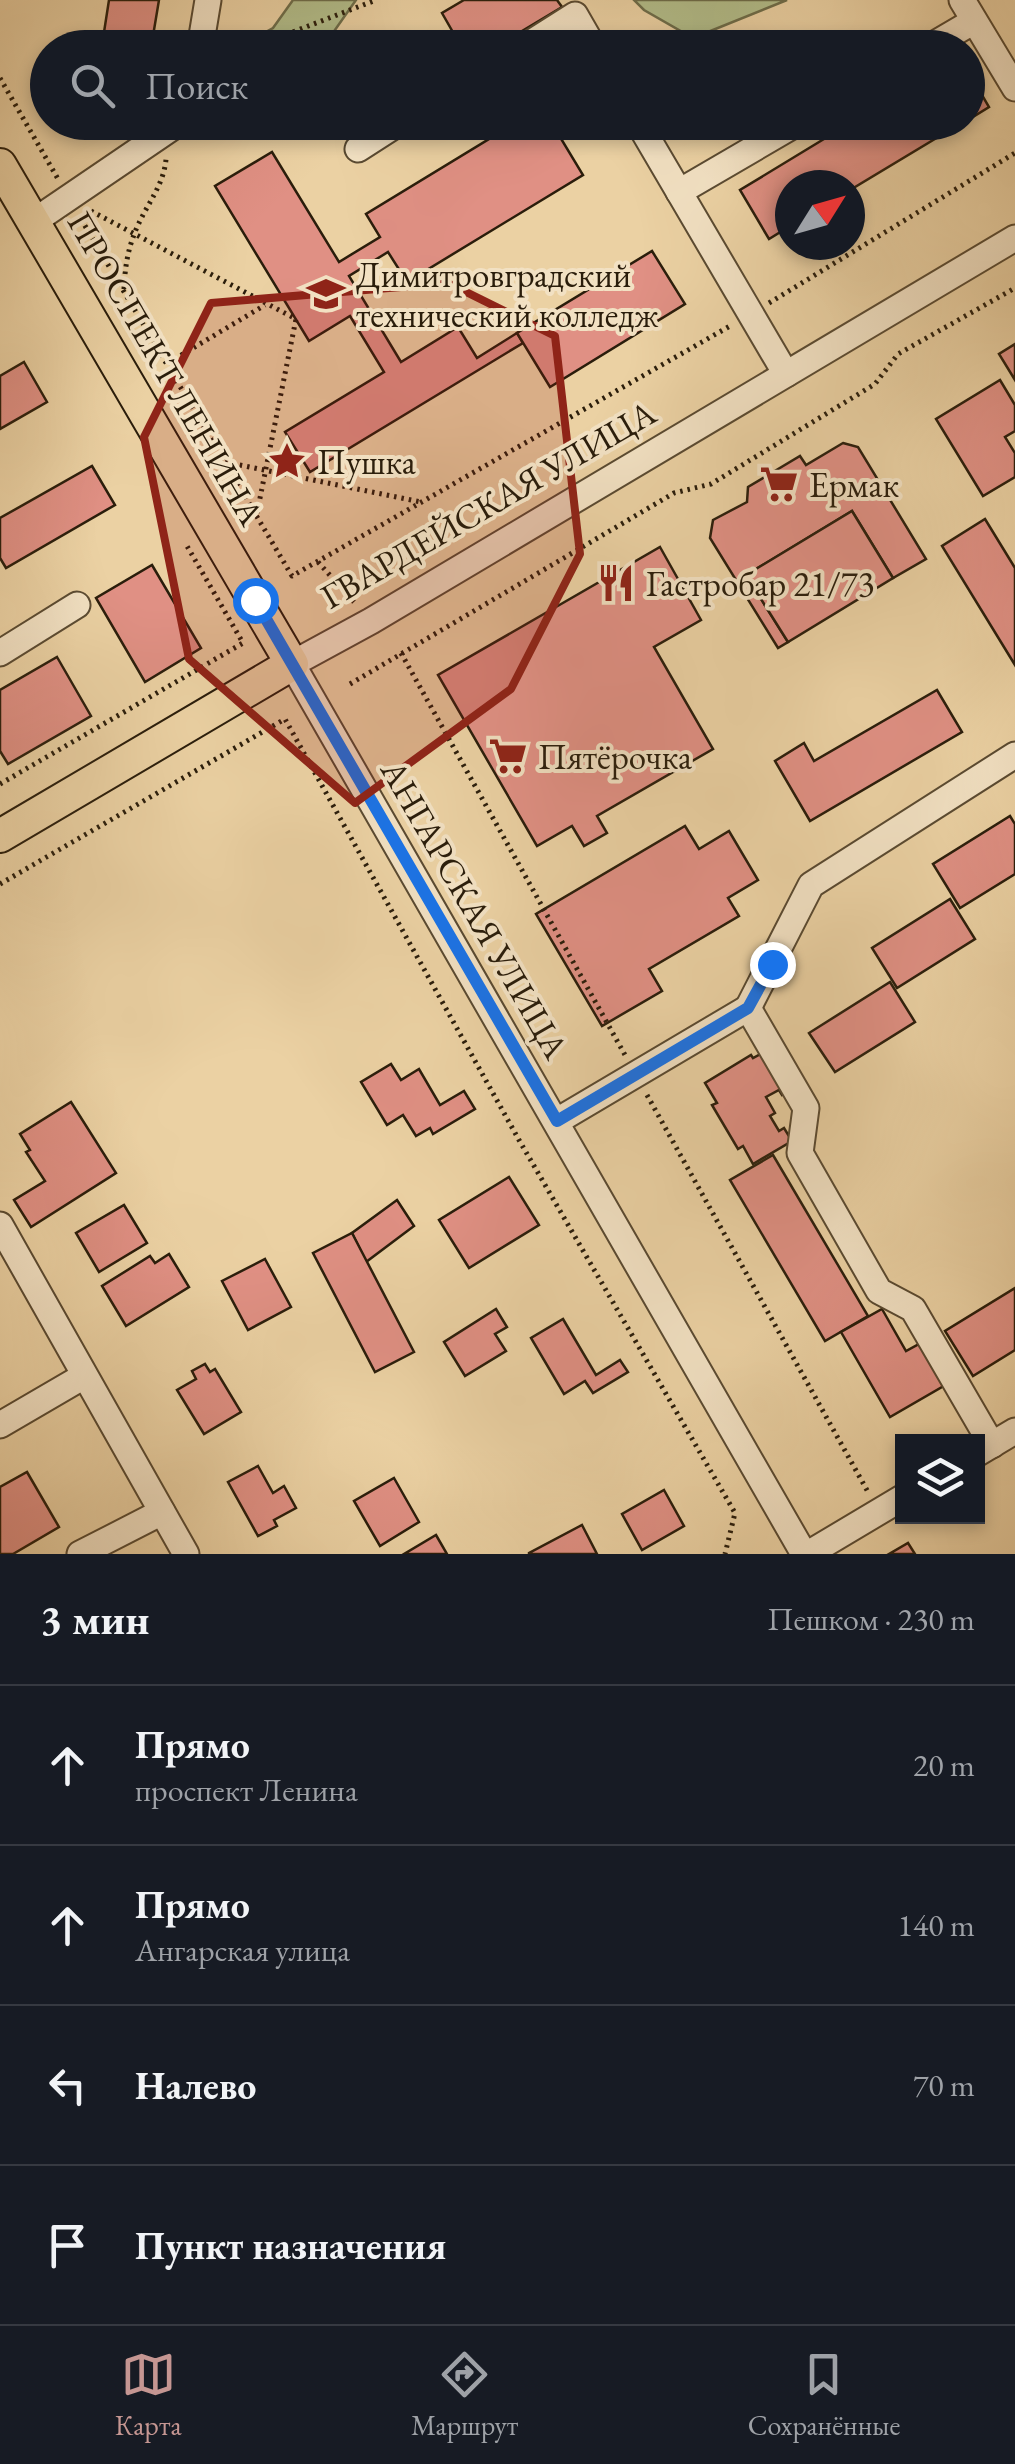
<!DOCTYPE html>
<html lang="ru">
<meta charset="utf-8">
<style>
:root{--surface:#171b24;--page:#20242c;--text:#f1f3f6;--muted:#9ea1a6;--line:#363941;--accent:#c59692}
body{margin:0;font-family:"EB Garamond",serif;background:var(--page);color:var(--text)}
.controls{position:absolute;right:30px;bottom:30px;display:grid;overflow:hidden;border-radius:0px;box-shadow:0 5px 15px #0003}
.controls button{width:90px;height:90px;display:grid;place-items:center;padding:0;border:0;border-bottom:2px solid var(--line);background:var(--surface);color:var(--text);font:50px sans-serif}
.compass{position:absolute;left:775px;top:170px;width:90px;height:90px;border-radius:50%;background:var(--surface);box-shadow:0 5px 15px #0003;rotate:53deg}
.stop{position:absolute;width:30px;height:30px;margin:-22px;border:8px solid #1a73e8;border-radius:50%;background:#fff}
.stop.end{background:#1a73e8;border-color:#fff;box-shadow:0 2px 10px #0008}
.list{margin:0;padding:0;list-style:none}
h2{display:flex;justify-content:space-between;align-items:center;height:130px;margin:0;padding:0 40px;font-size:42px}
h2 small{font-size:32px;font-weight:400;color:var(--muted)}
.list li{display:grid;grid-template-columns:65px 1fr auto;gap:30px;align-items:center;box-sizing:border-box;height:160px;padding:0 40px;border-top:2px solid var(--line)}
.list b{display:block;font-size:38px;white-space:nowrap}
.list p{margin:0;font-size:32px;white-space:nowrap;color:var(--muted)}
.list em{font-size:32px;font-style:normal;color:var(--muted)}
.icon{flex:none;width:55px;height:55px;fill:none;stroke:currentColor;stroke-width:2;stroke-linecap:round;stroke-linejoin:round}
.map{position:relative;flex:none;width:1015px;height:1554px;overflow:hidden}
.search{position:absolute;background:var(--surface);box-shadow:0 5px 15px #0003;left:30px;right:30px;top:30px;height:110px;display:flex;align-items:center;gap:25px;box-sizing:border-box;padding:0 35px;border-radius:55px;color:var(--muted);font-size:38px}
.sheet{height:770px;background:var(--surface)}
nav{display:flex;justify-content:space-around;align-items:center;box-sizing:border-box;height:140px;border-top:2px solid var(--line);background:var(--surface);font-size:28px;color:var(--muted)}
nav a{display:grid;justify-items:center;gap:5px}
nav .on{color:var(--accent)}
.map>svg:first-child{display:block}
</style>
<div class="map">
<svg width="1015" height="1554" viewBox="0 0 1015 1554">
<rect width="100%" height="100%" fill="#ebd1a3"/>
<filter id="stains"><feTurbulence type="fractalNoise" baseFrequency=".002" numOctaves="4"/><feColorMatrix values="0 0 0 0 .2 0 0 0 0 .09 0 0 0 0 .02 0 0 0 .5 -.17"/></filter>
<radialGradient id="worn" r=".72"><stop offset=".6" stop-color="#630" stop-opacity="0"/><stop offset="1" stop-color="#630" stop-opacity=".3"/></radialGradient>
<g fill="#b2bd8a" stroke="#6e6d4a" stroke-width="2.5">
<polygon points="293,0 356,0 323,47 238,47 273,28"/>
<polygon points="634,0 787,0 693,38 644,10"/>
</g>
<g fill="#e09084" stroke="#2a1d0b" stroke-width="2.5">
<polygon points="109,0 159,0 151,48 102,45"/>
<polygon points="464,0 557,0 562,7 494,48 462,48 442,13"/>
<polygon points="968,71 989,107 968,120"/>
<polygon points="517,122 551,122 583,175 407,282 388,252 349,276 401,362 458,327 477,358 517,333 523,343 310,472 285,432 384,372 350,316 309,341 215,186 272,152 339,262 380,237 366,214"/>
<polygon points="852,122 963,122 850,190 850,185 790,185 790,226 769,239 740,190"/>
<polygon points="652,251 685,304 550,387 517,333"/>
<polygon points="1015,344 1015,380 999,354"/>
<polygon points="24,362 47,402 0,429 0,376"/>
<polygon points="1000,380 1015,405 1015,431 1005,437 1015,453 1015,477 983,496 936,419"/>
<polygon points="843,443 858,447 926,559 893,578 852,511 746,575 788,642 778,648 710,538 713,520 747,502 748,487 800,456 806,465"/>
<polygon points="92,466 115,505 6,568 0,558 0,518"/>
<polygon points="852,511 893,578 788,642 746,575"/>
<polygon points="985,519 1015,568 1015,665 942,546"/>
<polygon points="660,547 701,620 654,647 713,749 597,816 607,833 584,846 572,826 537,846 438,675"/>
<polygon points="152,565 201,648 145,682 96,598"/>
<polygon points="57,657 91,716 8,764 0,751 0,690"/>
<polygon points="937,690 962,732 810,821 775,761 804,743 814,761"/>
<polygon points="1010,816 1015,824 1015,874 960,908 933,864"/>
<polygon points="685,826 699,849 729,831 758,880 728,898 739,916 649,969 662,991 602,1026 536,914"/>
<polygon points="950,899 975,939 897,988 872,948"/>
<polygon points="890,982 915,1022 835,1072 809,1033"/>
<polygon points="766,1051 790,1090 782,1095 779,1090 766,1097 775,1113 770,1116 779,1131 784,1128 792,1141 753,1164 743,1146 738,1149 712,1105 717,1103 705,1083 751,1055 753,1058"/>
<polygon points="391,1064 401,1080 419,1069 440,1105 464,1091 475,1109 433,1134 430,1128 416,1136 403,1115 387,1125 361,1082"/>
<polygon points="71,1102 116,1173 31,1227 14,1200 45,1181 26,1152 30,1150 20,1134"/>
<polygon points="773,1155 868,1316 825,1341 730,1180"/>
<polygon points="509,1177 539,1225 469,1268 439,1220"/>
<polygon points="397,1200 414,1226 366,1262 352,1233"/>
<polygon points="124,1205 147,1243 99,1272 76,1233"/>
<polygon points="352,1233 414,1352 375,1372 313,1253"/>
<polygon points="169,1254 189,1287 126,1326 102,1286 150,1256 155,1263"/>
<polygon points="265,1259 291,1307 248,1330 222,1281"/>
<polygon points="1015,1288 1015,1350 973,1376 945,1331"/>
<polygon points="496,1309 507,1327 495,1334 506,1351 465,1376 444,1342"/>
<polygon points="882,1309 906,1351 930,1338 954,1380 890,1417 841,1332"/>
<polygon points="563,1319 596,1375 620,1360 628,1372 593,1393 585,1381 564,1394 531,1338"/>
<polygon points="205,1364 210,1372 215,1369 241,1412 204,1434 177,1390 196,1379 192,1371"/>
<polygon points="258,1466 273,1493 284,1486 296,1508 274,1520 277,1526 258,1536 228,1482"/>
<polygon points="27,1472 59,1527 13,1554 0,1554 0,1487"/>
<polygon points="394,1478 419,1522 380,1546 354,1501"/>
<polygon points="664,1490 684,1526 642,1550 622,1514"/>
<polygon points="582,1525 597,1554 529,1554 529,1553"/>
<polygon points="436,1535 447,1554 404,1554"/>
<polygon points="908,1543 915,1554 889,1554"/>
</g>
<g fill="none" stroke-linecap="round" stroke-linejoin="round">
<g stroke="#5a4a31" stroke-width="29">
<g id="minor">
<polyline points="962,0 1015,88"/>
<polyline points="200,48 208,0"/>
<polyline points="523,48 575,15 594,48"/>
<polyline points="928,48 974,21"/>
<polyline points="638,122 786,374"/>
<polyline points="358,149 400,122"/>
<polyline points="679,192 799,122"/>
<polyline points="33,222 180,122"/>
<polyline points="0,653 77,605"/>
<polyline points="748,1008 811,885 1015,755"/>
<polyline points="557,1121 748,1008 806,1108 800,1153 879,1291 913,1309 992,1445"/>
<polyline points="0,1225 186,1554"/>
<polyline points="0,1425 84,1376"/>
<polyline points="978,1453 1015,1431"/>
<polyline points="80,1554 162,1512"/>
<polyline points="804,1554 292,664 371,621 1015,238"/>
<polyline points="808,1554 902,1498"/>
</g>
</g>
<g stroke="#2a1d0b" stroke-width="36">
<polyline id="major" points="0,165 292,664 0,836"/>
</g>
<g stroke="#2a1d0b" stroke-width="5" stroke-dasharray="2.5 5" stroke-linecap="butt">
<polyline points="251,48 376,0"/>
<polyline points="0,78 58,179"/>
<polyline points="91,211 296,319 257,513"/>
<polyline points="81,219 292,576 730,326"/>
<path d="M124 289C125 266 128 247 138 225 148 203 164 184 166 159"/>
<polyline points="769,303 1015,153"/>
<polyline points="168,363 265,305"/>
<polyline points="225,462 421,502"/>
<polyline points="318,562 354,602"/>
<polyline points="401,653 625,1055"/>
<polyline points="350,684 674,493 711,484 875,384 898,354 1015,288"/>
<polyline points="0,784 243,643 187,546"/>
<polyline points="0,884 285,719 519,1140 735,1513 725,1554"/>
<polyline points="647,1095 868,1492"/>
</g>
<use href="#minor" stroke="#f2e1c3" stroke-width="25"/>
<use href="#major" stroke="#ebd1a3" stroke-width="32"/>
</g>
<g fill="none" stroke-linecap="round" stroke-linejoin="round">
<polyline stroke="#1a73e8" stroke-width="12" points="255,600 557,1121 748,1008 772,964"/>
</g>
<path fill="#8f2418" fill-opacity="0.2" stroke="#8f2418" stroke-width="8" stroke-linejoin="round" d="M448 283 555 336 580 554 511 689 355 803 189 659 144 437 211 303Z"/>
<defs>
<g id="university-bare" transform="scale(3)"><path d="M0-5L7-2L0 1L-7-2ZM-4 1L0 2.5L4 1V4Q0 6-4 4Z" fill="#8f2418" stroke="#f2e1c3" stroke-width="2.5" paint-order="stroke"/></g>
<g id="sight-bare" transform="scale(3)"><path d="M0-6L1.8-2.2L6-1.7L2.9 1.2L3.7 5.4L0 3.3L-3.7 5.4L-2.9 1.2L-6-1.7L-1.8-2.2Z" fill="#8f2418" stroke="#f2e1c3" stroke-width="2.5" paint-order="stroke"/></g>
<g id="supermarket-bare" transform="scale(3)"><path d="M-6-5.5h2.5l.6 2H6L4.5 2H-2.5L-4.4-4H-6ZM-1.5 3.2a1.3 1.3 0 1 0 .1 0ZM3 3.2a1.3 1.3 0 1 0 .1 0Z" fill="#8f2418" stroke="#f2e1c3" stroke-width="2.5" paint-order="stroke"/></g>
<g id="restaurant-bare" transform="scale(3)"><path d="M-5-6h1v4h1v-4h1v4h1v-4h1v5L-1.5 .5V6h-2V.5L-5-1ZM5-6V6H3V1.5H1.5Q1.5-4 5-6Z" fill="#8f2418" stroke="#f2e1c3" stroke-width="2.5" paint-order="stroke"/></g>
</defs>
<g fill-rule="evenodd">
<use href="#university-bare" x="326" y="294"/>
<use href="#sight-bare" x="287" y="461"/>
<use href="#supermarket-bare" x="779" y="484"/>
<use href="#restaurant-bare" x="616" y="583"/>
<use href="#supermarket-bare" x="508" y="756"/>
</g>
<g text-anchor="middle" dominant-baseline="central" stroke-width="8" stroke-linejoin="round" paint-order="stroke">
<g font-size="35" fill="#2a1d0b" stroke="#f2e1c3" text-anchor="start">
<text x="356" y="274">Димитровградский<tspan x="356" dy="40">технический колледж</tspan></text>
<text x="317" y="461">Пушка</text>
<text x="809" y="484">Ермак</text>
<text x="646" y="583">Гастробар 21/73</text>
<text x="538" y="756">Пятёрочка</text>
</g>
<g font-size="35" fill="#2a1d0b" stroke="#f2e1c3">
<text transform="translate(166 368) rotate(60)">ПРОСПЕКТ ЛЕНИНА</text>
<text transform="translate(488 504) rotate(-30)">ГВАРДЕЙСКАЯ УЛИЦА</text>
<text transform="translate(475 909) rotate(60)">АНГАРСКАЯ УЛИЦА</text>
</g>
</g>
<rect width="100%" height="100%" filter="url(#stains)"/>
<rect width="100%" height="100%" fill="url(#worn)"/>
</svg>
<div class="controls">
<button><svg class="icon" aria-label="layers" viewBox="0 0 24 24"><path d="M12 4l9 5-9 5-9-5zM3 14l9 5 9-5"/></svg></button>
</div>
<svg class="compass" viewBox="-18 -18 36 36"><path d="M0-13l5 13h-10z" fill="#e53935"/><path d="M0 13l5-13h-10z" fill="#9ea1a6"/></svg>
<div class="stop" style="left:255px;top:600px"></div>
<div class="stop end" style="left:772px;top:964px"></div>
<div class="search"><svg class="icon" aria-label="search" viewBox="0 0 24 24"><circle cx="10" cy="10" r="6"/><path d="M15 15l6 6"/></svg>Поиск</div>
</div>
<section class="sheet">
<h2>3 мин<small>Пешком · 230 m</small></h2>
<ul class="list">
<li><svg class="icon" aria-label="ahead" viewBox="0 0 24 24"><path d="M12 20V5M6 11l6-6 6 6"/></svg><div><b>Прямо</b><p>проспект Ленина</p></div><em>20 m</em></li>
<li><svg class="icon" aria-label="ahead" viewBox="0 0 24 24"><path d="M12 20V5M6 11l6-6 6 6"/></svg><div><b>Прямо</b><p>Ангарская улица</p></div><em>140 m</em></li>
<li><svg class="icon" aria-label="left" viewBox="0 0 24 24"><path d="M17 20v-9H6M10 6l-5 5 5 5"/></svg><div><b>Налево</b></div><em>70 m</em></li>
<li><svg class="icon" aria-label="arrive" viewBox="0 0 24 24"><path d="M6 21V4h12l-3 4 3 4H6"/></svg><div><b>Пункт назначения</b></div></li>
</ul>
</section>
<nav>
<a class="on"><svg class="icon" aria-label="map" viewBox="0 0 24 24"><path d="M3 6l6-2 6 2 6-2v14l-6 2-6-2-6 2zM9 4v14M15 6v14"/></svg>Карта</a>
<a><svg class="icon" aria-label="directions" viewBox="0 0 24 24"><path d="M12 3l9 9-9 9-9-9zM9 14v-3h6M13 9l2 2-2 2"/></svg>Маршрут</a>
<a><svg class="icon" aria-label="saved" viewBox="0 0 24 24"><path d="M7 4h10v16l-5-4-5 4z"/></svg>Сохранённые</a>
</nav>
